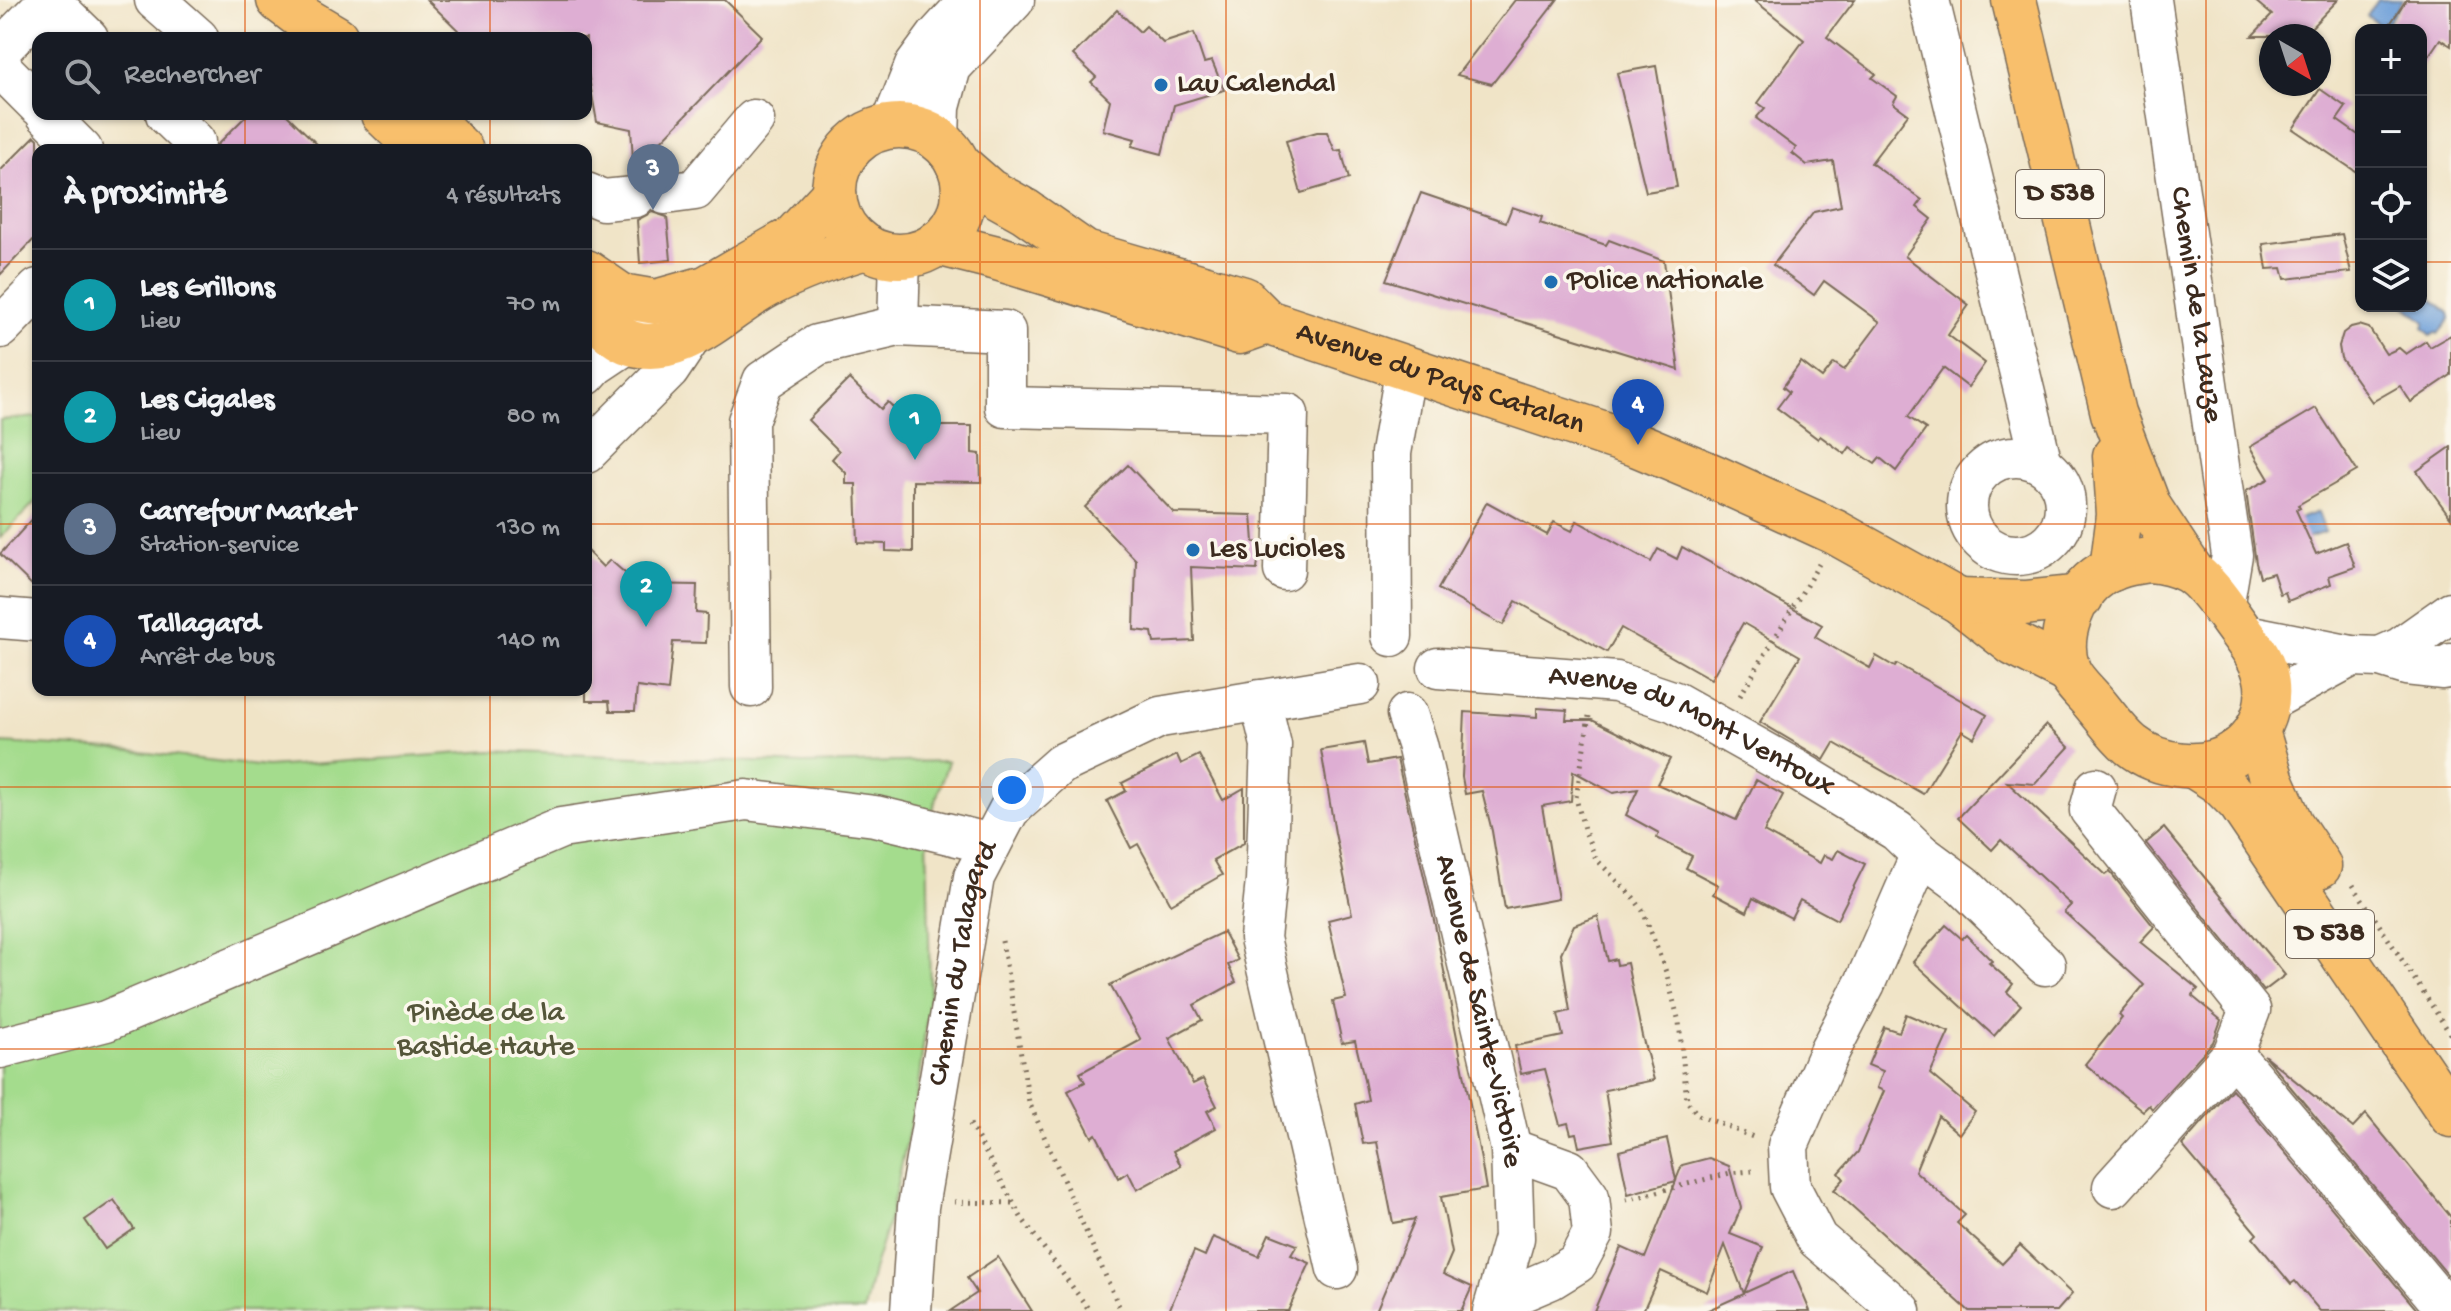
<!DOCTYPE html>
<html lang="fr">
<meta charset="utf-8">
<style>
:root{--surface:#171b24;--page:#20242c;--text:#f1f3f6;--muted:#9ea1a6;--line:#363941;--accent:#7c3aed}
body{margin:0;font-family:"Gochi Hand",sans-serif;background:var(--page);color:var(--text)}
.controls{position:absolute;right:24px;top:24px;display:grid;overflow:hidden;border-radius:16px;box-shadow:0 2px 6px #0004}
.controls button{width:72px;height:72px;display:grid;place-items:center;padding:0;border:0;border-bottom:2px solid var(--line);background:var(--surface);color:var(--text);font:40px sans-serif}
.compass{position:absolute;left:2259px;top:24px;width:72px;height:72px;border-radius:50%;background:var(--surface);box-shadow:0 2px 6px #0004;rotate:141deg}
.you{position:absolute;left:1012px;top:790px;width:28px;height:28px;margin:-20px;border:6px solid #fff;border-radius:50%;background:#1a73e8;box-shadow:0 0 0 12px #1a73e833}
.badge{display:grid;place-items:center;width:52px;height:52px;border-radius:50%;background:var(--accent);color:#fff;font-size:26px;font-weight:700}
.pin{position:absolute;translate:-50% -66px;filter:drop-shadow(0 2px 4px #0008)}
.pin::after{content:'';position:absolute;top:42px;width:28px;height:24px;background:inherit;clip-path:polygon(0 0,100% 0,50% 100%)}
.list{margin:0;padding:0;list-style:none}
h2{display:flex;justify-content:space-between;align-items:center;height:104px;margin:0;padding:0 32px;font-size:34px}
h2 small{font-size:26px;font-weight:400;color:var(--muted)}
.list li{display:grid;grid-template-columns:52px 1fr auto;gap:24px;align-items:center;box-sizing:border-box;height:112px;padding:0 32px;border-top:2px solid var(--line)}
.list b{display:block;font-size:30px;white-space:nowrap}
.list p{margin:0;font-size:26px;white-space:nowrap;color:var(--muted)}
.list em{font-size:26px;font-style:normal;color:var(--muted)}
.icon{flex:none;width:44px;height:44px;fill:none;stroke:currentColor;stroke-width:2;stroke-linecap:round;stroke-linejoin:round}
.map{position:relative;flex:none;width:2451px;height:1311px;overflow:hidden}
.search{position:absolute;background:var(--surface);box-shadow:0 2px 6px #0004;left:32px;top:32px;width:560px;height:88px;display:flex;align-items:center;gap:20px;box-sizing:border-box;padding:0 28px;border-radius:16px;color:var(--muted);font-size:30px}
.panel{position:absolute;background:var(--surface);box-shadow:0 2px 6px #0004;left:32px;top:144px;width:560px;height:552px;border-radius:16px}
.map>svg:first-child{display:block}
</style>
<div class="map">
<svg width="2451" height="1311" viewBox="0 0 2451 1311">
<rect width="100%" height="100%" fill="#fbf7ec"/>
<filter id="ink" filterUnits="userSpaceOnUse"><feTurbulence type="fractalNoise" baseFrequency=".0125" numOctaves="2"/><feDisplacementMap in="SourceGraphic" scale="16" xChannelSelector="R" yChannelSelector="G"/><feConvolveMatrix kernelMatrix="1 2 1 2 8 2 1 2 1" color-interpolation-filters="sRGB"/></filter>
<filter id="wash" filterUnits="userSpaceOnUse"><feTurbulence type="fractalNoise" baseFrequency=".006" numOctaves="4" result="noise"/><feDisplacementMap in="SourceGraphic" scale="32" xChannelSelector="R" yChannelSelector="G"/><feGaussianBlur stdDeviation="1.8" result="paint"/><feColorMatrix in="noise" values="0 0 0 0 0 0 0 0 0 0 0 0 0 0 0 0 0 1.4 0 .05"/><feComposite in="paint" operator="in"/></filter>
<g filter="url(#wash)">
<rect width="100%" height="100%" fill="#f0e4c7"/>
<g fill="#a4dc8d" stroke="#708356" stroke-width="2">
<polygon points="38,417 38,499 0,538 0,420"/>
<polygon points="0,743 114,749 267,767 491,751 804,764 948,761 927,829 930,992 917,1094 890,1217 873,1270 864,1311 0,1311"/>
</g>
<g fill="#6fa0d9" stroke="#55657c" stroke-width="2">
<polygon points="2378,0 2403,0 2384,28 2367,16"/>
<polygon points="2421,290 2449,313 2450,319 2438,334 2436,332 2431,335 2423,328 2425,322 2406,306 2421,306"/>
<polygon points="2318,512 2325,532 2280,547 2273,528"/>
</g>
<g id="blocks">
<g fill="#deaed3">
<polygon points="427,0 725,0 762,36 661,141 663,171 648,179 634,174 631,129 597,122 586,62 586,38 466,38"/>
<polygon points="1515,0 1557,0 1492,84 1457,75"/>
<polygon points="1754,0 1855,0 1827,37 1876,74 1872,78 1897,96 1893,103 1908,114 1871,163 1922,200 1917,207 1932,219 1905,256 1969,305 1948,335 1985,363 1968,387 1943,368 1908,417 1926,429 1896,471 1880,458 1875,464 1850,447 1845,454 1820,436 1818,439 1777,408 1789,392 1783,387 1801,362 1822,378 1834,363 1844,370 1880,322 1824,281 1814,295 1773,265 1814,212 1841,206 1833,161 1807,165 1792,153 1796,148 1756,118 1765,108 1758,103 1804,40"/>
<polygon points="2254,0 2338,0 2303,36 2252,36 2272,15"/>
<polygon points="2406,0 2451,0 2451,46 2440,39 2421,67 2421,30 2386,30"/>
<polygon points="1117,10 1140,32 1146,26 1163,43 1194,33 1204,63 1212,61 1224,90 1174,105 1162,154 1132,146 1135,139 1103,130 1110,100 1091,82 1096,77 1073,55"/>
<polygon points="1656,66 1677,187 1646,192 1617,73"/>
<polygon points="2320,89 2346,107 2337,120 2361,137 2361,175 2293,129"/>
<polygon points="248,114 286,114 323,150 216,150 217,145"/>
<polygon points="1317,132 1327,132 1335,151 1341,150 1349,179 1301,193 1286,141"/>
<polygon points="35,136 38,139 38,235 0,275 0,171"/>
<polygon points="1421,193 1506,222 1512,207 1542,217 1540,223 1606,245 1609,240 1664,261 1679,370 1386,280"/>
<polygon points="652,212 667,217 671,260 640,263 637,220"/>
<polygon points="2342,234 2351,272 2285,279 2282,268 2267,269 2263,244"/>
<polygon points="2359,325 2369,328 2386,354 2399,348 2406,354 2426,341 2430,347 2451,335 2451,375 2411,402 2400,386 2372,402 2341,358 2339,346 2343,333 2351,327"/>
<polygon points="849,379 881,409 888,402 901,415 914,416 916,426 972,426 972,453 980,454 981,482 913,481 913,552 886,551 886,544 858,543 856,484 846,484 846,473 832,459 839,451 808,420"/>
<polygon points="2316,408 2357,471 2298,505 2300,508 2296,510 2316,554 2346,542 2355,567 2329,576 2331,584 2288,601 2285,592 2280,594 2273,573 2260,577 2256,563 2246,491 2269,479 2250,447"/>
<polygon points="2451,447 2451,518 2417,471"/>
<polygon points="1128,465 1174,513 1252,515 1254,542 1260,543 1257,570 1191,567 1194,641 1154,643 1152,632 1134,630 1136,560 1085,507"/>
<polygon points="1487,502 1547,535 1554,522 1572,531 1577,521 1651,562 1658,549 1677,559 1682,547 1822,625 1815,637 1841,652 1870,668 1876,656 1895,667 1897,664 1987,715 1974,738 1962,731 1923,794 1834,743 1824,760 1760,722 1800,656 1743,623 1711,679 1621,628 1607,652 1516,601 1503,625 1438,589"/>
<polygon points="38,513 38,591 0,554"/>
<polygon points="586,550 603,567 610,560 625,573 639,573 640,584 697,585 696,613 707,614 706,643 673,642 668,691 637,687 635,711 610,711 609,701 586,701"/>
<polygon points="1537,708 1567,710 1566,720 1592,720 1670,759 1657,784 1736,820 1756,780 1783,795 1764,832 1820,863 1824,855 1833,859 1838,850 1865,864 1837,920 1800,900 1791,918 1753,898 1747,912 1713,894 1718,885 1686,868 1692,856 1657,838 1659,833 1626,815 1638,789 1613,793 1573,771 1571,801 1542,806 1558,899 1505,909 1492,831 1482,791 1465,794 1462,777 1465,712 1537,717"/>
<polygon points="2046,725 2069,747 2035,784 2007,782 2106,875 2110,872 2154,927 2140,942 2198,989 2192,996 2221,1020 2213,1042 2152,1109 2149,1105 2143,1111 2085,1064 2122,1018 2119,1015 2144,985 2064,912 2071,905 2001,840 1992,850 1958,818"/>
<polygon points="1364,743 1368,764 1397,759 1435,925 1481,1160 1486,1189 1441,1197 1452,1253 1443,1274 1472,1287 1461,1311 1376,1311 1415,1219 1393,1223 1377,1142 1363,1144 1355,1104 1368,1100 1362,1070 1355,1041 1342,1043 1333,1001 1346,998 1328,920 1352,914 1335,833 1321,750"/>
<polygon points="1177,755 1181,764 1199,755 1223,800 1244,788 1244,843 1213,860 1222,875 1171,904 1138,844 1131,848 1107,801 1126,791 1122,783"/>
<polygon points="2164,828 2285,975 2264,991 2146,843"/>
<polygon points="1598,916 1608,961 1616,959 1617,965 1627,963 1642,1036 1654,1080 1605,1090 1613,1141 1579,1147 1576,1133 1571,1134 1568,1123 1560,1125 1545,1069 1521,1074 1515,1046 1563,1036 1558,1014 1570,1011 1561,953 1574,925"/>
<polygon points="1946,925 1962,939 1966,935 1992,961 1989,963 2013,984 2007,992 2021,1005 1994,1036 1913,962"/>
<polygon points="1223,932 1238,960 1228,965 1236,982 1194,1005 1202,1020 1169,1038 1193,1084 1203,1079 1217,1106 1207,1111 1216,1128 1173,1151 1181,1166 1137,1190 1128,1172 1119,1178 1096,1134 1092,1137 1068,1091 1085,1082 1080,1073 1141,1040 1110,985"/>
<polygon points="1906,1014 1949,1032 1930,1074 1975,1112 1959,1134 1938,1116 1915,1171 1965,1215 1957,1223 2002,1264 2020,1245 2072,1294 2057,1311 1969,1311 1834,1190 1844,1179 1839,1173 1858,1152 1884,1091 1877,1088 1883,1071 1868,1065 1884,1027 1899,1032"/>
<polygon points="2264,1055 2353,1128 2366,1114 2451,1217 2451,1279"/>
<polygon points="2232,1089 2418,1311 2320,1311 2295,1281 2291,1284 2253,1238 2257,1234 2182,1145"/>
<polygon points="1667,1139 1676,1180 1682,1165 1709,1158 1729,1166 1741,1208 1730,1234 1763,1247 1744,1293 1793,1271 1810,1311 1706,1311 1744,1294 1725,1245 1707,1292 1661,1271 1643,1311 1594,1311 1621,1247 1645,1258 1676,1181 1628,1194 1619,1151"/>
<polygon points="114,1200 134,1229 105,1249 85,1220"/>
<polygon points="1269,1234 1297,1245 1291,1255 1310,1263 1288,1311 1169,1311 1194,1251 1205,1256 1213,1237 1259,1256"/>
<polygon points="998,1257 1032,1311 950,1311 977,1293 967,1278"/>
</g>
</g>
</g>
<g filter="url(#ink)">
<use href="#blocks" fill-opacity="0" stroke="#7a6b59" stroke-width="2"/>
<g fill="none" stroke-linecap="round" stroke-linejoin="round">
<g stroke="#7a6b59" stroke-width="43">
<g id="minor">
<polyline points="49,0 88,38"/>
<polyline points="155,0 198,38"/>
<polyline points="1929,0 2042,464"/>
<path id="s1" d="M2151 0 2232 555 2223 608"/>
<polyline points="0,50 49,0"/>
<polyline points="0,67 38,105"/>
<polyline points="46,114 82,150"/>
<polyline points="166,114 195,142"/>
<polyline points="891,126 915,66 937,36 970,0"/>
<polyline points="939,140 940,107 951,67 1014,0"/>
<polyline points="586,193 603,200 635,197"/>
<polyline points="665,194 695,190 754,120"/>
<polyline points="898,326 900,256"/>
<polyline points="0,328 38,289"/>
<polyline points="586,375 595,365 655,325"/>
<polyline points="586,453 669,370 691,337"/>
<circle cx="2016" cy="506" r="49"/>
<polyline points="0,618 38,621"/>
<polyline points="2242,634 2352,656 2380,657 2406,665 2443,669 2451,664"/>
<polyline points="1392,636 1391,453 1406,367"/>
<polyline points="2380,657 2400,648 2451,612"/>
<path id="s2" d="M1438 668 1616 682 1675 702 1798 771 1897 831 1921 854 1865 983 1829 1052 1788 1146 1790 1187 1817 1239 1901 1311"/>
<polyline points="751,687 748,421 763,381 817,345 898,326 1005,331 1005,407 1288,414 1284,570"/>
<polyline points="1260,700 1271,745 1266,881 1260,938 1337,1269"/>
<polyline points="2267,702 2352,656"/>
<path id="s3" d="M1407 714 1417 744 1511 1149 1514 1238 1493 1311"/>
<polyline points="2096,788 2090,810 2250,1010 2233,1054 2113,1187"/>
<polyline points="1921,854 1963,885 2045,965"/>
<polyline points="0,1048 106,1021 561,828 746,800 875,816 991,844"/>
<polyline points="2233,1054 2448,1311"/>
<polyline points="1497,1302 1551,1279 1577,1263 1593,1233 1589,1197 1569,1170 1511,1149"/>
<path id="s4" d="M911 1311 918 1207 974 877 1009 810 1061 764 1160 717 1360 684"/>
</g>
</g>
<g stroke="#7a6b59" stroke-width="47">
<g id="major">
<polyline points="279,0 304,19 336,38"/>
<polyline points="2014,0 2113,413 2149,507 2192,572"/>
<polyline points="383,114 420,150"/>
<polyline points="425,114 461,150"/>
<circle cx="899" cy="191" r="65"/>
<path id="s5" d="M958 164 989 191 1025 211 1085 253 1244 299 1267 322 1638 445 1712 476 1835 532 1959 601 2014 644 2069 672"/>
<polyline points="937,243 997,258 1239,332 1267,322"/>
<polyline points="586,272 621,296 656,302 706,288 793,238 834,194"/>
<path d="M586 310C599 320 615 338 631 343 683 359 727 306 768 285 800 268 831 257 866 247"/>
<path d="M2149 560C2163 561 2177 564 2189 571 2204 580 2220 603 2230 617 2239 630 2250 643 2258 657 2277 690 2266 733 2234 753 2205 773 2158 767 2131 745 2117 733 2106 717 2095 704 2087 694 2073 682 2068 670 2056 637 2072 593 2102 574 2116 565 2133 562 2149 560Z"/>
<polyline points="2112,569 2119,515 2115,456"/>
<polyline points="1959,601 2025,603 2081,597"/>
<polyline points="2257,731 2272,781 2291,824 2319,866"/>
<polyline points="2194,766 2219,782 2240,803 2451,1115"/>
</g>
</g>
<g stroke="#7a6b59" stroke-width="5" stroke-dasharray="2 6" stroke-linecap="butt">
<polyline points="1740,696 1819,564"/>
<polyline points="1589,716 1576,798 1584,829 1596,859 1633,897 1643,911 1666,972 1679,1022 1687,1101 1698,1115 1753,1137"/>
<polyline points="2353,885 2451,1035"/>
<polyline points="1002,941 1029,1102 1121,1311"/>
<polyline points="970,1124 1021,1217 1090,1311"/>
<polyline points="1626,1200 1730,1173 1752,1171"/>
<polyline points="954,1202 1012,1203"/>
</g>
<use href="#minor" stroke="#fff" stroke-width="40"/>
<use href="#major" stroke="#f8bf6c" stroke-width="44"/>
</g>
</g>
<path fill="none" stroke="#df570d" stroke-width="2" stroke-opacity="0.55" d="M245 0V38M490 0V38M735 0V1311M980 0V1311M1226 0V1311M1471 0V1311M1716 0V1311M1961 0V1311M2206 0V1311M245 114V150M490 114V150M0 262H38M586 262H2361M2421 262H2451M0 524H38M586 524H2451M245 690V1311M490 690V1311M0 787H2451M0 1049H2451"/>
<g fill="#1f6fb2" stroke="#fbf7ec" stroke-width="3">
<circle cx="1161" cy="85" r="8"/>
<circle cx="1551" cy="282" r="8"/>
<circle cx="1193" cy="550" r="8"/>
</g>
<g text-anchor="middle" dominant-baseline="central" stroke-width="7" stroke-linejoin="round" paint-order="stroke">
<g fill="#fbf7ec" stroke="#75685c" stroke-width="2">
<rect x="2016" y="170" width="88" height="48" rx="6"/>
<rect x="2286" y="910" width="88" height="48" rx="6"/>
</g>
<g font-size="28" font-weight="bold" fill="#3b2a1e">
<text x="2060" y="194">D 538</text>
<text x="2330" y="934">D 538</text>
</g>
<g font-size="30" fill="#3b2a1e" stroke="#fbf7ec" text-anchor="start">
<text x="1177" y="85">Lau Calendal</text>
<text x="1567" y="282">Police nationale</text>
<text x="1209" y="550">Les Lucioles</text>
</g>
<g font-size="30" fill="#3b2a1e" stroke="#fbf7ec">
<text stroke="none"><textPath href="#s1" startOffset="308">Chemin de la Lauze</textPath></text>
<text stroke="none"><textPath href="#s5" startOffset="536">Avenue du Pays Catalan</textPath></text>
<text stroke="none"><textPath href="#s2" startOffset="266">Avenue du Mont Ventoux</textPath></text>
<text stroke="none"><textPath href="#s4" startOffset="352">Chemin du Talagard</textPath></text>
<text stroke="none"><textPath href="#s3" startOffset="306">Avenue de Sainte-Victoire</textPath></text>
</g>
<g font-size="30" fill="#55563a" stroke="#fbf7ec">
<text x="486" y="1014">Pinède de la<tspan x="486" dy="34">Bastide Haute</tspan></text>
</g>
</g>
</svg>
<div class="controls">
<button>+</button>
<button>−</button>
<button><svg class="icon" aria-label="locate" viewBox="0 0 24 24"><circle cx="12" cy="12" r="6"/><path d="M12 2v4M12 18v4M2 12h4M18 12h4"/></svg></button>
<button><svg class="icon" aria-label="layers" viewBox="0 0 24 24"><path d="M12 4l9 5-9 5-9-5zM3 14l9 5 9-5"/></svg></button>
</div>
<svg class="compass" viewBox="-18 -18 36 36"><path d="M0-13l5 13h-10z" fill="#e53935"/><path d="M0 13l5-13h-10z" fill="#9ea1a6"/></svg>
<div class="you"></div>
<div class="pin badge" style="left:915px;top:460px;background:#0f9aa8">1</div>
<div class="pin badge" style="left:646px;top:627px;background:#0f9aa8">2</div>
<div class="pin badge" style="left:653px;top:210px;background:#5c6f8a">3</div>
<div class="pin badge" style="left:1638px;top:445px;background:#1a4fb4">4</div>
<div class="search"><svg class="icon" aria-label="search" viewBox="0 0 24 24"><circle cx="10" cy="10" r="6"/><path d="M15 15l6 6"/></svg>Rechercher</div>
<section class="panel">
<h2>À proximité<small>4 résultats</small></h2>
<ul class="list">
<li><span class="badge" style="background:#0f9aa8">1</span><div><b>Les Grillons</b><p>Lieu</p></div><em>70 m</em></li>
<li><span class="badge" style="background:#0f9aa8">2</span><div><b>Les Cigales</b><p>Lieu</p></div><em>80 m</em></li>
<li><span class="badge" style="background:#5c6f8a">3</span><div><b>Carrefour Market</b><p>Station-service</p></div><em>130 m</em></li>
<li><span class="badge" style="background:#1a4fb4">4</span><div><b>Tallagard</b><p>Arrêt de bus</p></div><em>140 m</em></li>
</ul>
</section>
</div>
